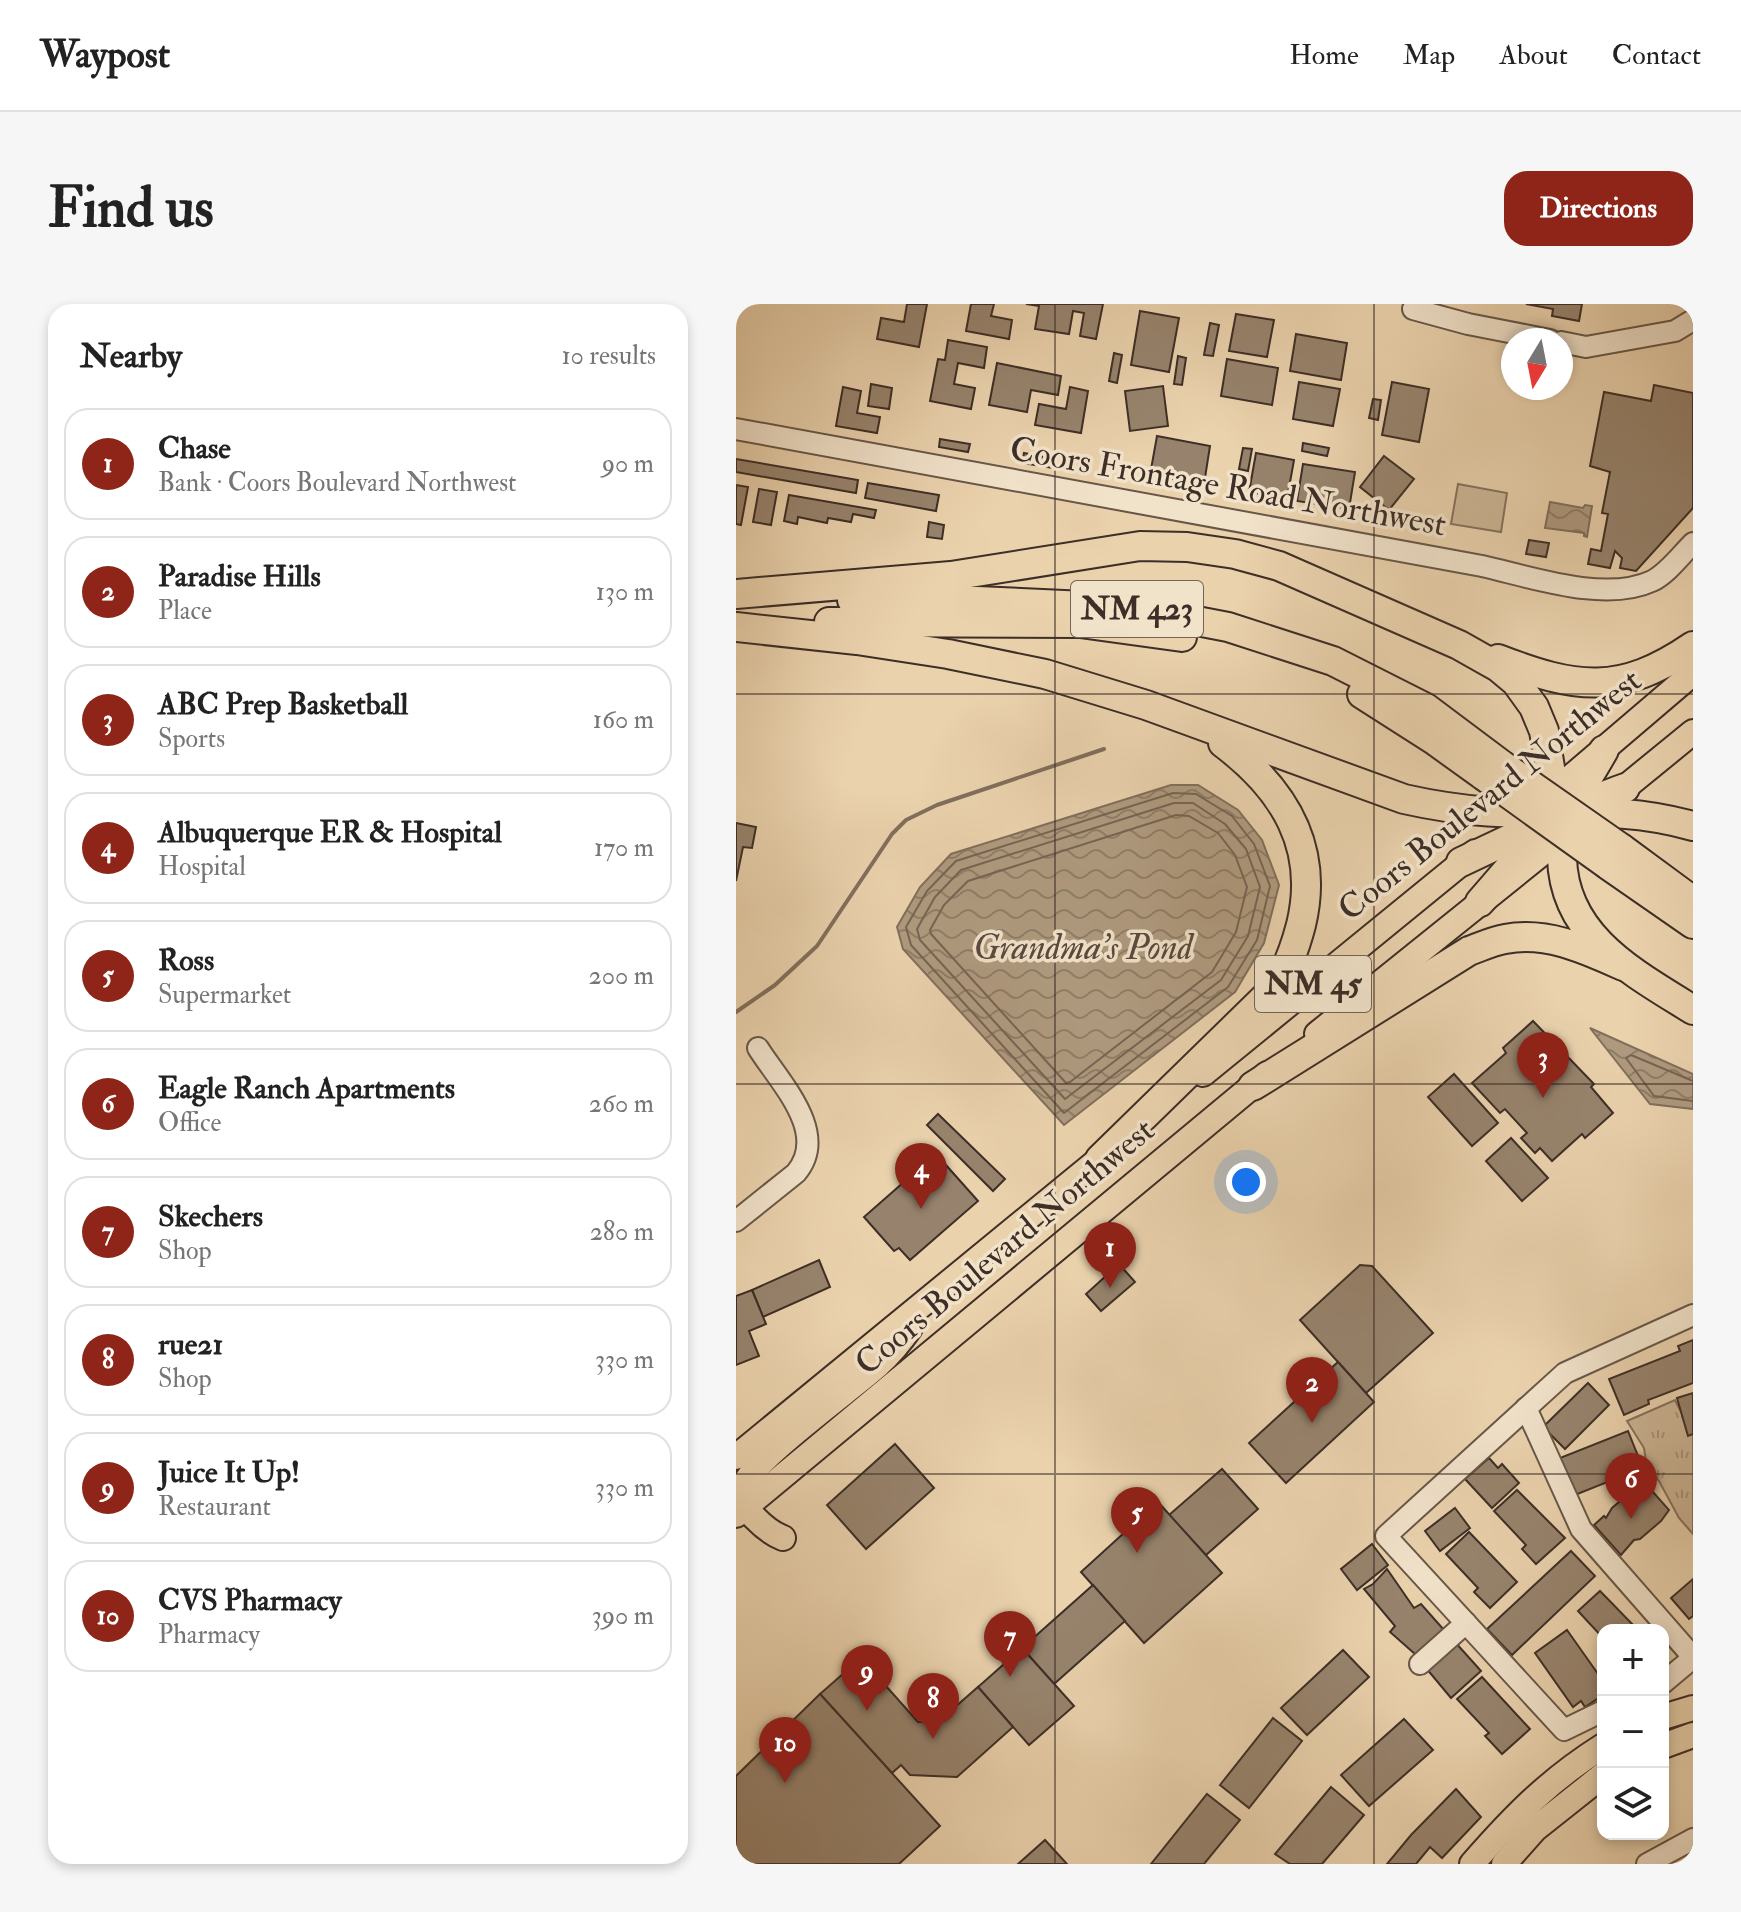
<!DOCTYPE html>
<meta charset="utf-8">
<style>
:root{--surface:#fff;--page:#f6f6f6;--text:#222;--muted:#767676;--line:#e0e0e0;--accent:#8f2418}
body{margin:0;font-family:"IM FELL Double Pica",serif;background:var(--page);color:var(--text)}
.controls{position:absolute;right:24px;bottom:24px;display:grid;overflow:hidden;border-radius:16px;box-shadow:0 4px 12px #0003}
.controls button{width:72px;height:72px;display:grid;place-items:center;padding:0;border:0;border-bottom:2px solid var(--line);background:var(--surface);color:var(--text);font:40px sans-serif}
.compass{position:absolute;left:765px;top:24px;width:72px;height:72px;border-radius:50%;background:var(--surface);box-shadow:0 4px 12px #0003;rotate:190deg}
.you{position:absolute;left:510px;top:878px;width:28px;height:28px;margin:-20px;border:6px solid #fff;border-radius:50%;background:#1a73e8;box-shadow:0 0 0 12px #1a73e833}
.badge{display:grid;place-items:center;width:52px;height:52px;border-radius:50%;background:var(--accent);color:#fff;font-size:26px;font-weight:700}
.pin{position:absolute;translate:-50% -66px;filter:drop-shadow(0 2px 4px #0008)}
.pin::after{content:'';position:absolute;top:42px;width:28px;height:24px;background:inherit;clip-path:polygon(0 0,100% 0,50% 100%)}
.list{margin:0;padding:0;list-style:none}
h2{display:flex;justify-content:space-between;align-items:center;height:104px;margin:0;padding:0 32px;font-size:34px}
h2 small{font-size:26px;font-weight:400;color:var(--muted)}
.list li{display:grid;grid-template-columns:52px 1fr auto;gap:24px;align-items:center;box-sizing:border-box;height:112px;margin:0 16px 16px;padding:0 16px;border:2px solid var(--line);border-radius:24px}
.list b{display:block;font-size:30px;white-space:nowrap}
.list p{margin:0;font-size:26px;white-space:nowrap;color:var(--muted)}
.list em{font-size:26px;font-style:normal;color:var(--muted)}
.icon{flex:none;width:44px;height:44px;fill:none;stroke:currentColor;stroke-width:2;stroke-linecap:round;stroke-linejoin:round}
.map{position:relative;flex:none;width:957px;height:1560px;overflow:hidden;border-radius:24px}
header{display:flex;align-items:center;gap:48px;box-sizing:border-box;height:112px;padding:0 40px;background:var(--surface);border-bottom:2px solid var(--line)}
header strong{font-size:38px}
nav{display:flex;gap:44px;margin-inline-start:auto;font-size:28px}
.intro{display:flex;align-items:center;justify-content:space-between;box-sizing:border-box;height:192px;padding:0 48px}
h1{margin:0;font-size:56px}
.button{padding:20px 36px;border-radius:24px;background:var(--accent);color:#fff;font-size:28px;font-weight:700}
main{display:flex;gap:48px;padding:0 48px}
aside{flex:1;background:var(--surface);border-radius:24px;box-shadow:0 4px 12px #0003}
.map>svg:first-child{display:block}
</style>
<header>
<strong>Waypost</strong>
<nav><a>Home</a><a>Map</a><a>About</a><a>Contact</a></nav>
</header>
<div class="intro"><h1>Find us</h1><a class="button">Directions</a></div>
<main>
<aside>
<h2>Nearby<small>10 results</small></h2>
<ul class="list">
<li><span class="badge">1</span><div><b>Chase</b><p>Bank · Coors Boulevard Northwest</p></div><em>90 m</em></li>
<li><span class="badge">2</span><div><b>Paradise Hills</b><p>Place</p></div><em>130 m</em></li>
<li><span class="badge">3</span><div><b>ABC Prep Basketball</b><p>Sports</p></div><em>160 m</em></li>
<li><span class="badge">4</span><div><b>Albuquerque ER &amp; Hospital</b><p>Hospital</p></div><em>170 m</em></li>
<li><span class="badge">5</span><div><b>Ross</b><p>Supermarket</p></div><em>200 m</em></li>
<li><span class="badge">6</span><div><b>Eagle Ranch Apartments</b><p>Office</p></div><em>260 m</em></li>
<li><span class="badge">7</span><div><b>Skechers</b><p>Shop</p></div><em>280 m</em></li>
<li><span class="badge">8</span><div><b>rue21</b><p>Shop</p></div><em>330 m</em></li>
<li><span class="badge">9</span><div><b>Juice It Up!</b><p>Restaurant</p></div><em>330 m</em></li>
<li><span class="badge">10</span><div><b>CVS Pharmacy</b><p>Pharmacy</p></div><em>390 m</em></li>
</ul>
</aside>
<div class="map">
<svg width="957" height="1560" viewBox="0 0 957 1560">
<defs>
<pattern id="park-tufts" width="24" height="20" patternUnits="userSpaceOnUse" patternTransform="scale(2)"><rect width="24" height="20" fill="#cdb696"/><path d="M3 7l-1-3M5 7V3M7 7l1-3M15 17l-1-3M17 17v-4M19 17l1-3" fill="none" stroke="#a8947a"/></pattern>
<pattern id="water-waves" width="16" height="10" patternUnits="userSpaceOnUse" patternTransform="scale(2)"><rect width="16" height="10" fill="#af9a7f"/><path d="M0 5q4-4 8 0t8 0" fill="none" stroke="#907e68"/></pattern>
</defs>
<rect width="100%" height="100%" fill="#ead2ad"/>
<filter id="stains"><feTurbulence type="fractalNoise" baseFrequency=".0025" numOctaves="4"/><feColorMatrix values="0 0 0 0 .2 0 0 0 0 .09 0 0 0 0 .02 0 0 0 .5 -.17"/></filter>
<radialGradient id="worn" r=".72"><stop offset=".6" stop-color="#630" stop-opacity="0"/><stop offset="1" stop-color="#630" stop-opacity=".3"/></radialGradient>
<polygon fill="#cdb696" stroke="#85725e" stroke-width="2" points="722,180 771,189 765,228 715,220"/>
<polygon fill="url(#park-tufts)" stroke="#85725e" stroke-width="2" points="939,1096 957,1132 957,1230 943,1214 923,1177 911,1163 908,1144 891,1117"/>
<g fill="url(#water-waves)" stroke="#816f5c" stroke-width="2">
<polygon points="814,198 847,204 849,201 856,202 851,233 848,232 848,229 809,224"/>
<polygon points="435,481 462,481 502,506 526,536 543,581 528,639 499,688 328,821 167,645 161,623 184,583 215,550"/>
<polygon points="854,724 957,770 957,805 914,800"/>
</g>
<g fill="none" stroke-linecap="round" stroke-linejoin="round">
<g stroke="#766453" stroke-width="2">
<polygon points="437,489 460,490 496,512 518,540 534,582 521,636 492,683 328,809 175,641 170,623 191,587 220,557"/>
<polygon points="438,499 457,499 489,520 510,545 524,583 512,632 485,676 329,795 184,636 181,625 199,593 225,566"/>
<polygon points="440,511 453,512 482,529 499,551 511,583 500,628 476,668 334,778 330,779 195,630 194,626 208,601 232,577"/>
<polyline points="957,777 895,751 890,754 918,792 957,797"/>
</g>
<polyline stroke="#816f5c" stroke-width="4" points="0,708 39,681 81,642 156,530 170,516 201,501 368,445"/>
</g>
<g fill="#97836d" stroke="#3d2e27" stroke-width="2">
<polygon points="171,0 191,0 183,43 141,35 145,14 168,18"/>
<polygon points="235,0 258,0 255,12 276,16 273,35 230,27"/>
<polygon points="290,0 367,0 360,35 344,32 348,9 337,7 333,30 299,25 303,2"/>
<polygon points="790,0 846,0 843,17 816,12 817,5"/>
<polygon points="404,7 443,14 433,68 395,61"/>
<polygon points="500,10 538,16 531,53 493,47"/>
<polygon points="474,19 483,21 477,52 468,51"/>
<polygon points="560,30 611,39 605,76 554,67"/>
<polygon points="212,36 251,43 248,64 222,59 218,80 239,84 235,105 194,97 202,55 209,56"/>
<polygon points="378,49 386,51 381,79 373,77"/>
<polygon points="442,52 450,54 446,81 438,80"/>
<polygon points="491,55 542,64 536,101 485,92"/>
<polygon points="261,59 325,72 322,91 295,86 291,108 253,101"/>
<polygon points="563,78 604,85 597,122 557,115"/>
<polygon points="656,78 693,85 683,138 646,131"/>
<polygon points="135,80 156,84 153,105 132,102"/>
<polygon points="918,81 957,89 957,204 900,267 884,264 886,254 879,247 874,264 852,260 855,245 865,247 872,210 866,209 874,168 854,162 868,88 915,97"/>
<polygon points="427,82 432,122 394,127 389,87"/>
<polygon points="107,83 125,87 121,109 144,113 141,129 100,122"/>
<polygon points="334,83 352,87 345,129 299,121 303,100 330,105"/>
<polygon points="637,95 645,96 642,116 633,114"/>
<polygon points="421,132 474,142 468,180 414,171"/>
<polygon points="204,135 234,140 232,148 203,143"/>
<polygon points="567,139 593,144 591,152 566,147"/>
<polygon points="507,144 516,145 512,167 503,165"/>
<polygon points="288,149 319,155 318,164 286,159"/>
<polygon points="520,149 558,156 551,195 513,188"/>
<polygon points="648,152 678,175 653,206 624,183"/>
<polygon points="0,155 122,176 120,189 0,168"/>
<polygon points="567,160 619,168 613,205 561,197"/>
<polygon points="132,179 203,191 200,207 129,194"/>
<polygon points="0,181 12,183 5,221 0,220"/>
<polygon points="23,185 41,188 35,221 17,218"/>
<polygon points="53,191 140,206 138,214 117,210 115,218 92,214 91,219 62,213 61,220 48,217"/>
<polygon points="193,218 208,221 206,235 191,233"/>
<polygon points="793,236 813,239 810,253 790,250"/>
<polygon points="0,519 20,523 16,544 7,543 0,577"/>
<polygon points="797,717 858,780 855,783 877,809 849,834 846,830 816,857 804,844 799,849 785,834 791,829 769,805 764,809 736,779 770,749 767,744"/>
<polygon points="718,770 762,819 736,842 692,793"/>
<polygon points="202,810 269,875 257,887 191,821"/>
<polygon points="775,834 812,874 786,897 750,857"/>
<polygon points="209,860 242,897 174,956 163,944 158,947 128,913 185,863 194,874"/>
<polygon points="83,956 94,983 27,1013 16,986"/>
<polygon points="383,960 399,978 365,1007 350,990"/>
<polygon points="624,961 636,962 697,1029 630,1089 564,1016"/>
<polygon points="16,986 30,1020 13,1027 23,1052 0,1061 0,992"/>
<polygon points="957,1036 957,1079 912,1096 913,1100 888,1111 873,1075 944,1047 942,1042"/>
<polygon points="602,1058 638,1098 550,1179 513,1139"/>
<polygon points="852,1079 873,1101 829,1145 807,1123"/>
<polygon points="957,1089 957,1130 952,1132 941,1094"/>
<polygon points="892,1127 902,1152 900,1153 904,1165 839,1191 824,1154"/>
<polygon points="159,1140 198,1184 130,1245 91,1201"/>
<polygon points="753,1154 762,1164 766,1160 783,1179 756,1204 729,1175"/>
<polygon points="486,1165 522,1205 470,1251 433,1211"/>
<polygon points="909,1179 933,1206 925,1217 904,1235 898,1236 885,1251 858,1221 868,1212 870,1214 876,1204 897,1186"/>
<polygon points="781,1186 829,1234 800,1260 786,1245 790,1241 758,1207"/>
<polygon points="422,1198 486,1269 408,1339 345,1268"/>
<polygon points="719,1204 734,1224 704,1247 689,1227"/>
<polygon points="733,1228 781,1278 754,1304 738,1288 742,1284 710,1250"/>
<polygon points="636,1240 652,1261 621,1286 605,1265"/>
<polygon points="835,1247 859,1272 776,1351 751,1325"/>
<polygon points="651,1265 678,1304 685,1300 708,1326 680,1351 654,1328 659,1322 628,1285 637,1280"/>
<polygon points="957,1275 957,1312 953,1315 935,1294"/>
<polygon points="357,1281 389,1317 318,1380 286,1344"/>
<polygon points="864,1287 902,1326 867,1326 867,1334 842,1307"/>
<polygon points="831,1326 867,1377 867,1391 849,1403 845,1397 837,1403 799,1349"/>
<polygon points="719,1338 745,1367 715,1394 690,1364"/>
<polygon points="286,1344 338,1402 293,1441 242,1383"/>
<polygon points="607,1346 633,1373 571,1431 545,1404"/>
<polygon points="125,1354 182,1418 202,1418 242,1383 277,1423 221,1473 174,1471 165,1461 156,1469 84,1390"/>
<polygon points="746,1373 794,1425 766,1450 749,1432 753,1429 721,1395"/>
<polygon points="84,1390 204,1522 163,1560 0,1560 0,1472"/>
<polygon points="537,1414 566,1437 513,1504 484,1481"/>
<polygon points="668,1415 697,1446 633,1502 605,1471"/>
<polygon points="595,1483 628,1511 586,1560 554,1560 539,1550"/>
<polygon points="720,1485 745,1513 706,1554 694,1543 680,1560 651,1560 675,1531"/>
<polygon points="471,1490 504,1516 468,1560 415,1560"/>
<polygon points="309,1536 331,1560 282,1560"/>
</g>
<g fill="none" stroke-linecap="round" stroke-linejoin="round">
<g stroke="#685748" stroke-width="24">
<g id="minor">
<polyline points="677,5 732,20 814,36"/>
<polyline points="825,38 850,43 939,27 957,16"/>
<path d="M0 125 746 262C795 273 869 299 916 277 931 270 945 251 957 239"/>
<path d="M0 917 60 869C94 829 44 779 22 744"/>
<polyline points="790,1104 845,1225 957,1353"/>
<polyline points="684,1360 730,1319"/>
<polyline points="927,1379 957,1354"/>
<polyline points="867,1407 828,1426 650,1232 829,1069 957,1011"/>
<polyline points="911,1560 957,1535"/>
</g>
</g>
<g stroke="#3d2e27" stroke-width="28">
<g id="major">
<polyline points="875,495 957,428"/>
<polyline points="807,497 957,369"/>
<polyline points="581,730 836,525"/>
<polyline points="467,770 739,548"/>
<polyline points="0,1153 377,844"/>
<polyline points="0,1211 531,770"/>
<path d="M47 1234C32 1228 1 1203 6 1185 13 1158 117 1084 142 1061 154 1050 165 1037 174 1024"/>
<polyline points="927,1413 957,1404"/>
<polyline points="927,1442 957,1431"/>
<path d="M736 1560C777 1513 813 1476 867 1442"/>
<polyline points="768,1560 799,1525 867,1471"/>
</g>
</g>
<g stroke="#3d2e27" stroke-width="32">
<g id="highway">
<polyline points="0,290 215,272 404,242 451,243 499,250 543,262 723,341 762,363 780,378 798,403 808,427 818,488 782,554 744,598"/>
<polyline points="116,296 241,297 393,304 492,323 597,357 690,404 766,461"/>
<polyline points="93,318 344,319 446,333"/>
<path d="M0 323 121 336 212 350 309 370 410 401 668 495C717 506 787 515 836 503 854 498 872 490 889 484"/>
<path d="M762 355C840 385 884 392 957 342"/>
<polyline points="626,390 698,436 748,472"/>
<path d="M868 446C856 468 841 489 831 512 826 526 826 539 826 554 828 633 898 669 957 706"/>
<polyline points="885,544 957,597"/>
<path d="M725 558 816 515C861 504 913 510 957 522"/>
<polyline points="872,561 957,620"/>
<path d="M517 782 733 647C744 643 757 637 769 635 811 627 849 645 887 662"/>
<path d="M364 855 539 684C552 664 559 644 565 621 584 543 548 485 487 439"/>
</g>
</g>
<use href="#minor" stroke="#f1e2ca" stroke-width="20"/>
<use href="#major" stroke="#ead2ad" stroke-width="24"/>
<use href="#highway" stroke="#ead2ad" stroke-width="28"/>
<g stroke="#3d2e27" stroke-width="32" stroke-linecap="butt">
<g id="highway-bridge">
<polyline points="766,461 885,544"/>
<polyline points="748,472 872,561"/>
</g>
</g>
<use href="#highway-bridge" stroke="#ead2ad" stroke-width="28"/>
</g>
<path fill="none" stroke="#3d2e27" stroke-width="2" stroke-opacity="0.55" d="M319 0V1560M638 0V1560M0 390H957M0 780H957M0 1170H957"/>
<g text-anchor="middle" dominant-baseline="central" stroke-width="7" stroke-linejoin="round" paint-order="stroke">
<g fill="#f1e2ca" stroke="#736458" stroke-width="2">
<rect x="335" y="277" width="132" height="56" rx="6"/>
<rect x="519" y="652" width="116" height="56" rx="6"/>
</g>
<g font-size="32" font-weight="bold" fill="#3d2e27">
<text x="401" y="305">NM 423</text>
<text x="577" y="680">NM 45</text>
</g>
<g font-size="34" fill="#3d2e27" stroke="#f1e2ca">
<text transform="translate(492 183) rotate(10)">Coors Frontage Road Northwest</text>
<text transform="translate(754 491) rotate(-39)">Coors Boulevard Northwest</text>
<text transform="translate(269 943) rotate(-40)">Coors Boulevard Northwest</text>
</g>
<g font-size="36" font-style="italic" fill="#5a493d" stroke="#f1e2ca">
<text x="347" y="643">Grandma's Pond</text>
</g>
</g>
<rect width="100%" height="100%" filter="url(#stains)"/>
<rect width="100%" height="100%" fill="url(#worn)"/>
</svg>
<div class="controls">
<button>+</button>
<button>−</button>
<button><svg class="icon" aria-label="layers" viewBox="0 0 24 24"><path d="M12 4l9 5-9 5-9-5zM3 14l9 5 9-5"/></svg></button>
</div>
<svg class="compass" viewBox="-18 -18 36 36"><path d="M0-13l5 13h-10z" fill="#e53935"/><path d="M0 13l5-13h-10z" fill="#767676"/></svg>
<div class="you"></div>
<div class="pin badge" style="left:374px;top:984px">1</div>
<div class="pin badge" style="left:576px;top:1119px">2</div>
<div class="pin badge" style="left:807px;top:794px">3</div>
<div class="pin badge" style="left:185px;top:905px">4</div>
<div class="pin badge" style="left:401px;top:1249px">5</div>
<div class="pin badge" style="left:895px;top:1215px">6</div>
<div class="pin badge" style="left:274px;top:1373px">7</div>
<div class="pin badge" style="left:197px;top:1435px">8</div>
<div class="pin badge" style="left:131px;top:1407px">9</div>
<div class="pin badge" style="left:49px;top:1479px">10</div>
</div>
</main>
